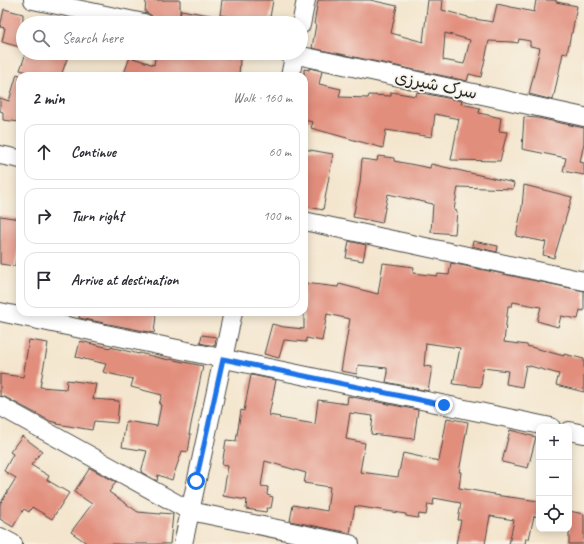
<!DOCTYPE html>
<meta charset="utf-8">
<style>
:root{--surface:#fff;--page:#f7f7f7;--text:#2b2b33;--muted:#7c7c81;--line:#e1e1e2}
body{margin:0;font-family:Caveat,"Playpen Sans Arabic",sans-serif;background:var(--page);color:var(--text)}
.controls{position:absolute;right:12px;bottom:12px;display:grid;overflow:hidden;border-radius:8px;box-shadow:0 2px 10px #0003}
.controls button{width:36px;height:36px;display:grid;place-items:center;padding:0;border:0;border-bottom:1px solid var(--line);background:var(--surface);color:var(--text);font:20px sans-serif}
.stop{position:absolute;width:12px;height:12px;margin:-9px;border:3px solid #1a73e8;border-radius:50%;background:#fff}
.stop.end{background:#1a73e8;border-color:#fff;box-shadow:0 1px 4px #0008}
.list{margin:0;padding:0;list-style:none}
h2{display:flex;justify-content:space-between;align-items:center;height:52px;margin:0;padding:0 16px;font-size:17px}
h2 small{font-size:13px;font-weight:400;color:var(--muted)}
.list li{display:grid;grid-template-columns:26px 1fr auto;gap:12px;align-items:center;box-sizing:border-box;height:56px;margin:0 8px 8px;padding:0 8px;border:1px solid var(--line);border-radius:12px}
.list b{display:block;font-size:15px;white-space:nowrap}
.list em{font-size:13px;font-style:normal;color:var(--muted)}
.icon{flex:none;width:22px;height:22px;fill:none;stroke:currentColor;stroke-width:2;stroke-linecap:round;stroke-linejoin:round}
.map{position:relative;flex:none;width:584px;height:544px;overflow:hidden}
.search{position:absolute;background:var(--surface);box-shadow:0 2px 10px #0003;left:16px;top:16px;width:292px;height:44px;display:flex;align-items:center;gap:10px;box-sizing:border-box;padding:0 14px;border-radius:22px;color:var(--muted);font-size:15px}
.panel{position:absolute;background:var(--surface);box-shadow:0 2px 10px #0003;left:16px;top:72px;width:292px;height:244px;border-radius:12px}
.map>svg:first-child{display:block}
</style>
<div class="map">
<svg width="584" height="544" viewBox="0 0 584 544">
<rect width="100%" height="100%" fill="#f7f3e8"/>
<filter id="ink" filterUnits="userSpaceOnUse"><feTurbulence type="fractalNoise" baseFrequency=".025" numOctaves="2"/><feDisplacementMap in="SourceGraphic" scale="8" xChannelSelector="R" yChannelSelector="G"/><feConvolveMatrix kernelMatrix="1 2 1 2 8 2 1 2 1" color-interpolation-filters="sRGB"/></filter>
<filter id="wash" filterUnits="userSpaceOnUse"><feTurbulence type="fractalNoise" baseFrequency=".012" numOctaves="4" result="noise"/><feDisplacementMap in="SourceGraphic" scale="16" xChannelSelector="R" yChannelSelector="G"/><feGaussianBlur stdDeviation="0.9" result="paint"/><feColorMatrix in="noise" values="0 0 0 0 0 0 0 0 0 0 0 0 0 0 0 0 0 1.4 0 .05"/><feComposite in="paint" operator="in"/></filter>
<g filter="url(#wash)">
<rect width="100%" height="100%" fill="#f4e6ce"/>
<g id="blocks">
<g fill="#e28e7d" fill-rule="evenodd">
<polygon points="146,0 180,0 180,17 181,10 220,17 220,23 179,23 179,20 153,18 151,15 145,12"/>
<polygon points="222,0 273,0 269,23 262,23 220,15"/>
<path d="M318 0H370L397 6 391 33 423 42 428 0H443L442 10 468 17V18L493 22 497 4 534 12 536 0H556V2L577 6 572 33H571L567 54 563 53 553 100 529 94 540 48 530 46V41L519 39 518 43 512 42 489 41 481 77 469 74 467 81 312 48 316 24H314ZM445 33 470 40 464 64 443 60Z"/>
<polygon points="4,9 23,14 23,48 2,42 5,28 0,27"/>
<polygon points="26,53 69,53 61,76 42,76 20,70"/>
<polygon points="156,53 213,53 212,57 240,59 239,76 123,76 130,57 154,65"/>
<polygon points="309,68 322,71 319,84 341,89 339,97 368,98 369,95 391,96 391,92 416,96 417,92 462,101 461,104 480,108 479,113 501,118 499,131 507,132 500,161 451,160 459,119 435,114 432,137 386,130 383,148 311,128 313,122 304,120 304,69 309,70"/>
<polygon points="17,74 20,75 20,122 3,120 3,112 0,111 0,98 9,101"/>
<polygon points="524,117 538,118 584,128 584,143 580,162 584,163 584,175 563,171 566,158 522,149"/>
<polygon points="304,149 333,154 323,210 304,206"/>
<polygon points="378,156 394,158 394,161 430,168 431,164 514,183 513,189 458,187 454,210 457,211 455,234 431,232 433,204 388,194 382,223 353,217 360,183 362,159 377,161"/>
<polygon points="524,185 572,197 554,258 543,255 546,242 516,236 522,207"/>
<polygon points="0,216 20,219 20,239 15,266 0,264"/>
<polygon points="349,241 366,245 363,261 346,258"/>
<polygon points="473,241 498,246 497,252 472,246"/>
<polygon points="383,263 414,267 413,273 437,276 438,274 449,275 451,263 584,291 584,311 580,310 578,319 561,316 558,327 537,321 541,307 513,302 512,306 508,306 504,342 527,345 527,346 564,356 564,354 584,359 584,392 556,385 559,374 526,365 522,387 506,384 508,371 483,368 481,387 453,384 460,348 426,343 424,366 432,367 428,391 386,382 388,373 387,373 387,368 358,365 357,374 341,371 350,319 327,314 322,341 306,338 306,342 284,340 279,358 264,354 272,324 284,327 304,329 304,283 338,287 339,284 378,294"/>
<polygon points="80,312 155,312 155,315 156,316 154,333 79,318"/>
<polygon points="202,335 216,337 215,346 200,343"/>
<polygon points="29,340 48,343 40,387 66,389 67,380 96,384 93,399 119,401 117,423 94,421 92,430 57,424 57,423 50,421 5,397 0,396 0,374 23,377"/>
<polygon points="80,341 110,348 110,347 139,354 139,353 169,360 169,359 203,366 189,434 191,434 188,452 182,451 172,480 158,475 157,481 141,472 147,451 122,447 126,421 157,426 161,405 159,404 162,395 131,387 133,379 103,372 106,364 76,357"/>
<polygon points="251,375 276,380 269,415 280,417 279,418 315,424 318,400 347,404 348,396 418,410 414,439 371,434 373,416 350,413 346,439 365,443 360,472 398,477 403,453 439,461 447,418 468,422 459,472 461,472 459,488 494,494 494,495 539,501 539,517 534,516 529,539 526,538 525,544 509,544 514,520 490,516 485,544 456,544 461,520 458,520 461,503 434,498 433,505 428,504 426,515 419,514 418,518 406,516 406,514 355,506 350,533 290,521 293,505 327,511 330,487 304,483 306,473 265,461 261,486 268,487 267,495 273,497 271,508 267,508 266,512 246,509 247,500 223,496 228,466 222,465 226,440 236,441 241,410 244,411"/>
<polygon points="510,430 536,437 528,468 502,462"/>
<polygon points="22,436 42,451 31,465 49,476 47,480 69,493 52,519 32,507 29,512 24,509 13,527 0,519 0,504 16,478 4,471 13,454 10,452"/>
<polygon points="90,468 116,482 109,492 138,512 160,514 160,513 173,514 170,544 88,544 71,532 92,504 74,492"/>
<polygon points="569,511 584,514 584,544 569,544"/>
</g>
</g>
</g>
<g filter="url(#ink)">
<use href="#blocks" fill-opacity="0" stroke="#494743" stroke-width="1"/>
<g fill="none" stroke-linecap="round" stroke-linejoin="round">
<g stroke="#494743" stroke-width="20">
<g id="street">
<polyline points="33,0 144,23"/>
<polyline points="301,25 306,0"/>
<polyline points="288,53 584,117"/>
<polyline points="290,76 295,53"/>
<polyline points="0,155 20,159"/>
<polyline points="304,221 584,281"/>
<polyline points="0,312 551,427"/>
<polyline points="0,406 190,511 350,544"/>
<polyline points="569,431 584,434"/>
<polyline points="0,537 13,544"/>
<polyline points="183,544 233,312"/>
</g>
</g>
<use href="#street" stroke="#fff" stroke-width="18"/>
</g>
</g>
<g fill="none" stroke-linecap="round" stroke-linejoin="round" filter="url(#ink)">
<polyline stroke="#1a73e8" stroke-width="5" points="196,481 223,359 444,405"/>
</g>
<g text-anchor="middle" dominant-baseline="central" stroke-width="3.5" stroke-linejoin="round" paint-order="stroke">
<g font-size="17" fill="#2b2b2b" stroke="#f7f3e8">
<text transform="translate(436 85) rotate(12)">سرک شیرزی</text>
</g>
</g>
</svg>
<div class="controls">
<button>+</button>
<button>−</button>
<button><svg class="icon" aria-label="locate" viewBox="0 0 24 24"><circle cx="12" cy="12" r="6"/><path d="M12 2v4M12 18v4M2 12h4M18 12h4"/></svg></button>
</div>
<div class="stop" style="left:196px;top:481px"></div>
<div class="stop end" style="left:444px;top:405px"></div>
<div class="search"><svg class="icon" aria-label="search" viewBox="0 0 24 24"><circle cx="10" cy="10" r="6"/><path d="M15 15l6 6"/></svg>Search here</div>
<section class="panel">
<h2>2 min<small>Walk · 160 m</small></h2>
<ul class="list">
<li><svg class="icon" aria-label="ahead" viewBox="0 0 24 24"><path d="M12 20V5M6 11l6-6 6 6"/></svg><div><b>Continue</b></div><em>60 m</em></li>
<li><svg class="icon" aria-label="right" viewBox="0 0 24 24"><path d="M7 20v-9h11M14 6l5 5-5 5"/></svg><div><b>Turn right</b></div><em>100 m</em></li>
<li><svg class="icon" aria-label="arrive" viewBox="0 0 24 24"><path d="M6 21V4h12l-3 4 3 4H6"/></svg><div><b>Arrive at destination</b></div></li>
</ul>
</section>
</div>
